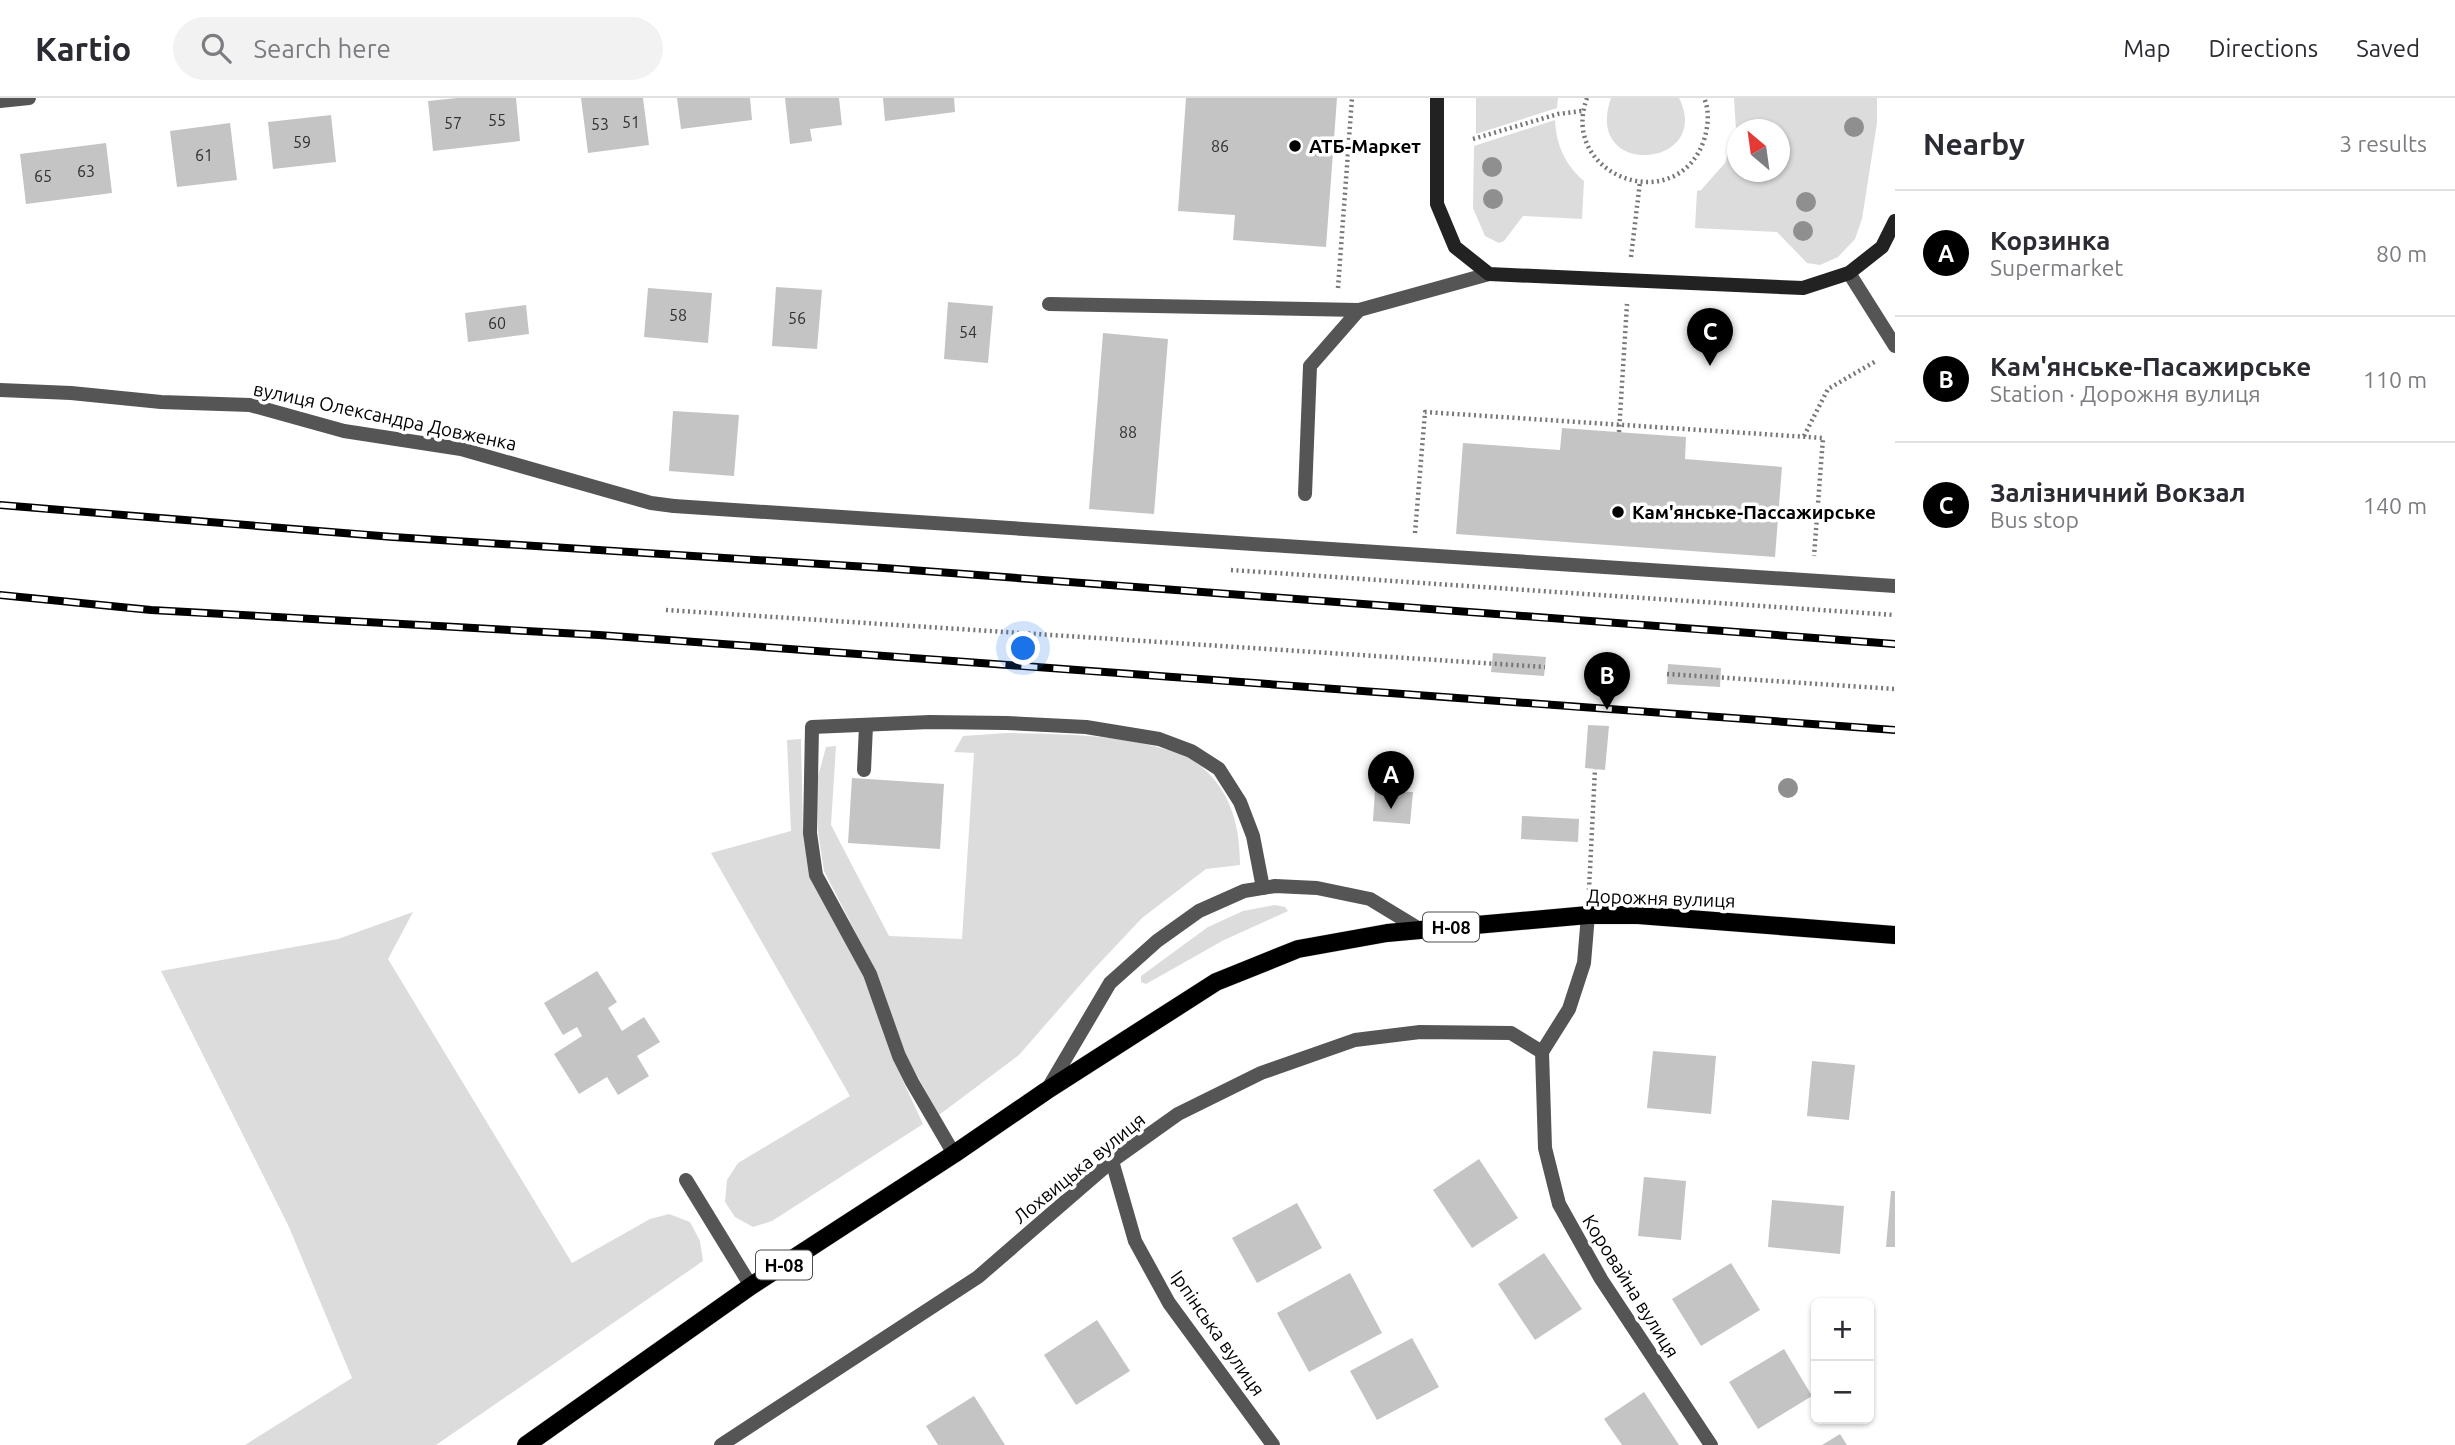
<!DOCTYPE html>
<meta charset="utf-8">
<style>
:root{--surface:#fff;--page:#f2f2f3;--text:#2b2b33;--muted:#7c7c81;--line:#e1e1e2;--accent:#000}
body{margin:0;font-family:Ubuntu,sans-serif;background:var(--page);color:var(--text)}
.controls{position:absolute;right:21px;bottom:21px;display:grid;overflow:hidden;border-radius:10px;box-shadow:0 2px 5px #0004}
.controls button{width:63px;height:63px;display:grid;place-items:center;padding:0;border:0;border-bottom:2px solid var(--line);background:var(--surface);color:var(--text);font:35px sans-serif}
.compass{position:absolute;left:1727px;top:21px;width:63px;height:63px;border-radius:50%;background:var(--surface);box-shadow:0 2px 5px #0004;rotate:331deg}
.you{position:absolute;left:1024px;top:551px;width:24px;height:24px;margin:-18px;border:5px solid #fff;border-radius:50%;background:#1a73e8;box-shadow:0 0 0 10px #1a73e833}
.badge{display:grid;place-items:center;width:46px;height:46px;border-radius:50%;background:var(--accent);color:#fff;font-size:23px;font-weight:700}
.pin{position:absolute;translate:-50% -58px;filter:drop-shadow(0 2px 4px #0008)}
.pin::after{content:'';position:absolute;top:37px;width:24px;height:21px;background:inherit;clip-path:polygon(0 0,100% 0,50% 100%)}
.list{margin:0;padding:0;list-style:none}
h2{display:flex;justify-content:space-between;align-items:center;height:91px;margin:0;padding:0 28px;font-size:30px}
h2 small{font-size:23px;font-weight:400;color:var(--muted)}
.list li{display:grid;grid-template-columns:46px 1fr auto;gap:21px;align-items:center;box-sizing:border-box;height:126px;padding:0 28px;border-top:2px solid var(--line)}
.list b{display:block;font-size:26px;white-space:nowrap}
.list p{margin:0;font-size:23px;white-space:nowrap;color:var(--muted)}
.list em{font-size:23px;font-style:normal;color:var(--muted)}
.icon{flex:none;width:38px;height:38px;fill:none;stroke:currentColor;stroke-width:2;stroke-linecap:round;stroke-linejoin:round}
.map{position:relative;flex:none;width:1895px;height:1347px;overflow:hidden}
header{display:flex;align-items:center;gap:42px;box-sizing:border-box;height:98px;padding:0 35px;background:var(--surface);border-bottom:2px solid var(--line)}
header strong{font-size:33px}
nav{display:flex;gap:38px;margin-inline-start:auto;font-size:24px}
.search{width:490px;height:63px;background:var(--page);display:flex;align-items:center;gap:18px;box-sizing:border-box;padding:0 24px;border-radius:38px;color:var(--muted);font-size:26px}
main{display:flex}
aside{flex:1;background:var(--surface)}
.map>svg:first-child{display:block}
</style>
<header>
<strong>Kartio</strong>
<div class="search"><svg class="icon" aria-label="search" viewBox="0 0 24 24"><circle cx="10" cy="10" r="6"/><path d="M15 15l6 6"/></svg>Search here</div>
<nav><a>Map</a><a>Directions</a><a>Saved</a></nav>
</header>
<main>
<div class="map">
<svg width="1895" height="1347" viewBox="0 0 1895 1347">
<rect width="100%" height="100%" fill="#fff"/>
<g fill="#dcdcdc" fill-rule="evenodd">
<polygon points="1476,0 1558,0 1557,10 1476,36"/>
<path d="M1611 0H1679C1714 70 1582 82 1611 0Z"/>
<path d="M1734 0H1877V25L1862 121 1855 141 1838 159 1820 167 1807 165 1777 134 1695 130 1697 93 1701 92 1725 65 1736 32ZM1738 32H1780V74H1738Z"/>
<path d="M1555 22C1556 46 1565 67 1584 83L1582 121 1523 118 1504 143 1499 145 1485 138 1473 110 1474 48Z"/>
<path d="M1007 635C1062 636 1119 636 1171 653 1178 655 1186 657 1191 661 1229 686 1240 724 1240 767L1206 771 1142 820 1094 871 1019 957 939 1017 904 954 875 872 824 773 818 734 817 682 826 649 836 648 831 727 889 838 962 841 974 655 954 654 963 638Z"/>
<polygon points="801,641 803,734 866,877 892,959 923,1026 772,1123 753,1129 735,1119 725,1104 727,1082 738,1065 850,998 711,755 791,733 787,642"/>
<polygon points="1275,807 1285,809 1288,813 1224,842 1146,886 1141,884 1141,878 1208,829 1243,813"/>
<polygon points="413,814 388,861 572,1165 650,1121 669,1116 690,1124 700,1143 703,1163 436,1347 245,1347 352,1280 289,1129 161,873 338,841"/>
</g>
<g fill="#c4c4c4">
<polygon points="457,0 516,0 520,43 433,53 428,3"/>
<polygon points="581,0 643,0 649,47 588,55"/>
<polygon points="677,0 750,0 752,22 681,31"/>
<polygon points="785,0 839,0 842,27 810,31 812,43 790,46"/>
<polygon points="883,0 954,0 955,14 885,23"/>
<polygon points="1186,0 1337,0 1326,149 1233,142 1235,117 1178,113"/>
<polygon points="331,17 336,64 273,71 268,24"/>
<polygon points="230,25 237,82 177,89 170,33"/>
<polygon points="106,45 112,95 26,106 20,56"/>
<polygon points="776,189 822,192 817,251 772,248"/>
<polygon points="648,190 712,195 708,245 644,239"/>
<polygon points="948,204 993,208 988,265 944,261"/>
<polygon points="526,207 529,236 468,244 465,215"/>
<polygon points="1103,235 1168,241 1154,416 1089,411"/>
<polygon points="673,313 739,317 734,378 669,373"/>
<polygon points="1562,330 1686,339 1685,361 1782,369 1775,459 1456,436 1463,345 1560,352"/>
<polygon points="1493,555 1546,559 1544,578 1491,574"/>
<polygon points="1668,566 1721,570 1720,589 1667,586"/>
<polygon points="1588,627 1609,628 1605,672 1585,670"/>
<polygon points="852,680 944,686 940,751 848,745"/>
<polygon points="1375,692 1413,694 1410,726 1373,723"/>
<polygon points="1522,718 1579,721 1578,744 1521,741"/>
<polygon points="597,873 617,904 608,910 622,933 644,919 660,944 637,958 649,978 618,997 607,979 579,996 554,956 582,938 577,929 563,937 544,905"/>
<polygon points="1653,953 1716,958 1711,1016 1647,1010"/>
<polygon points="1812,963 1855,967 1849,1022 1807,1018"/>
<polygon points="1479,1061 1518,1120 1472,1150 1433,1092"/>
<polygon points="1644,1079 1686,1083 1681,1142 1638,1138"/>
<polygon points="1891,1093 1895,1093 1895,1149 1886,1149"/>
<polygon points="1772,1102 1844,1108 1840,1156 1768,1149"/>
<polygon points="1297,1105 1322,1150 1257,1185 1232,1140"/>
<polygon points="1544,1155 1582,1211 1535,1242 1498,1186"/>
<polygon points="1731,1165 1760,1212 1701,1248 1672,1201"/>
<polygon points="1350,1175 1382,1235 1309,1274 1277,1215"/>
<polygon points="1097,1222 1130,1273 1076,1307 1044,1257"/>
<polygon points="1412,1240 1439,1289 1377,1322 1350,1273"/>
<polygon points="1784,1251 1812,1298 1758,1331 1729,1284"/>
<polygon points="1644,1294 1679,1347 1622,1347 1604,1321"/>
<polygon points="974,1298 1005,1347 938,1347 926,1328"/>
<polygon points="1840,1336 1847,1347 1822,1347"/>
</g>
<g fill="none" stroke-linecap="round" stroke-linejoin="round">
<g stroke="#dbdbdb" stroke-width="19">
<polyline id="primary" points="526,1347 751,1188 954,1056 1046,993 1216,884 1298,851 1387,835 1588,817 1638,817 1895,837"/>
</g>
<g stroke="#777" stroke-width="4.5" stroke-dasharray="2 3.5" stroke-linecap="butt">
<path d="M1587 0C1558 78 1677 121 1704 42 1708 29 1710 13 1704 0"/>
<polyline points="1473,41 1558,16 1582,13"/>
<polyline points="1631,159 1640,84"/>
<polyline points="1338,190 1352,0"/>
<polyline points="1619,334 1627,206"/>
<polyline points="1804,338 1828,291 1876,263"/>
<polyline points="1415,435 1425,314 1823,340 1814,458"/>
<polyline points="1231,472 1895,517"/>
<polyline points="666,512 1545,569"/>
<polyline points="1667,576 1895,591"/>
<polyline points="1589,792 1595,671"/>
</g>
<g stroke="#555" stroke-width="14">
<polyline points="1049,206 1359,212 1489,176"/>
<polyline points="1305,396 1310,268 1359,212"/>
<polyline points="674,408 1895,488"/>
<polyline points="864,672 866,628"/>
<polyline points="1047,992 1110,885 1157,843 1199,813 1244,793 1275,788 1317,790 1370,801 1421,832"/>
<polyline points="954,1056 912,984 899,958 870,876 816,777 810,735 812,629 930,624 1006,625 1086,629 1159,641 1191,653 1219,671 1240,704 1253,738 1263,790"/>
<polyline points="686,1082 751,1188"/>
</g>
<g stroke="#555" stroke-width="14">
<polyline points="1849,175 1895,248"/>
<polyline points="0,292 71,295 161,304 250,307 344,333 461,351 651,405 674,408"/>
<polyline points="1542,954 1545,1050 1559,1106 1601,1181 1711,1347"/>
<polyline points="1542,954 1569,911 1584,865 1588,817"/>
<polyline points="1112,1063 1135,1143 1169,1205 1273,1347"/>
<polyline points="721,1347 978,1179 1112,1063 1178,1016 1261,975 1355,942 1420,934 1511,935 1542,954"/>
</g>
<polyline stroke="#555" stroke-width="14" points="0,3 29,0"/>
<polyline stroke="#222" stroke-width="14" points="1437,0 1437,106 1455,149 1489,176 1803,190 1849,175 1882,149 1895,123"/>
<use href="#primary" stroke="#000" stroke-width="18"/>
<g stroke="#000" stroke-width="8">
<g id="rail">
<polyline points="0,407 393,439 884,470 1895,546"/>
<polyline points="0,497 151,512 599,537 1895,632"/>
</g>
</g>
<use href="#rail" stroke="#fff" stroke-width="5" stroke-dasharray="16" stroke-linecap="butt"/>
</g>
<g fill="#8f8f8f">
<circle cx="1854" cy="29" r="10"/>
<circle cx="1492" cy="69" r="10"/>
<circle cx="1493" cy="101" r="10"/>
<circle cx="1806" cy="104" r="10"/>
<circle cx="1803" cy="133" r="10"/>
<circle cx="1788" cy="690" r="10"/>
</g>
<g fill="#000" stroke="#fff" stroke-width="2.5">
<circle cx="1295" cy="48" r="7"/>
<circle cx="1618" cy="414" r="7"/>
</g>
<g text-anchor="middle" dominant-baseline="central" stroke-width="7" stroke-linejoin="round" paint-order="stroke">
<g font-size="16" fill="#313131">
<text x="497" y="22">55</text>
<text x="631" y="24">51</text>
<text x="453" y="25">57</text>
<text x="600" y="26">53</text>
<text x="302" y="44">59</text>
<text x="1220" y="48">86</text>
<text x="204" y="57">61</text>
<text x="86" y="73">63</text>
<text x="43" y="78">65</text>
<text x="678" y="217">58</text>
<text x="797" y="220">56</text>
<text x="497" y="225">60</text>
<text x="968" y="234">54</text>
<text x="1128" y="334">88</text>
</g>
<g fill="#fff" stroke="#4c4c4c" stroke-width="2">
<rect x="1423" y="814.5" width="56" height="29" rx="5"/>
<rect x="756" y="1152.5" width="56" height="29" rx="5"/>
</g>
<g font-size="18" font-weight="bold" fill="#000">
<text x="1451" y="829">Н-08</text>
<text x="784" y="1167">Н-08</text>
</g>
<g font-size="19" font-weight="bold" fill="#000" stroke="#fff" text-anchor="start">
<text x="1309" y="48">АТБ-Маркет</text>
<text x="1632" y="414">Кам'янське-Пассажирське</text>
</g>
<g font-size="19" fill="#000" stroke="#fff">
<text transform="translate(385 318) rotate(12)">вулиця Олександра Довженка</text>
<text transform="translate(1661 800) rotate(2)">Дорожня вулиця</text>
<text transform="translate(1079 1070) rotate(-39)">Лохвицька вулиця</text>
<text transform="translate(1631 1188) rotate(58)">Коровайна вулиця</text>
<text transform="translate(1218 1235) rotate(55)">Ірпінська вулиця</text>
</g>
</g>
</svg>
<div class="controls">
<button>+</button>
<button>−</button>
</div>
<svg class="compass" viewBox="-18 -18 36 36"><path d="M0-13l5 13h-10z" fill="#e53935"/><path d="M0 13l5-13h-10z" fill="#7c7c81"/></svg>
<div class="you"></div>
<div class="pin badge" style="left:1391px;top:711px">A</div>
<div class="pin badge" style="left:1607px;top:612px">B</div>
<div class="pin badge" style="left:1710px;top:268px">C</div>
</div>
<aside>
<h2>Nearby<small>3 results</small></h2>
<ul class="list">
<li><span class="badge">A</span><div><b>Корзинка</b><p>Supermarket</p></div><em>80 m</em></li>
<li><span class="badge">B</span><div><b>Кам'янське-Пасажирське</b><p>Station · Дорожня вулиця</p></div><em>110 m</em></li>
<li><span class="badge">C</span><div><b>Залізничний Вокзал</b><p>Bus stop</p></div><em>140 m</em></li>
</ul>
</aside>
</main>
